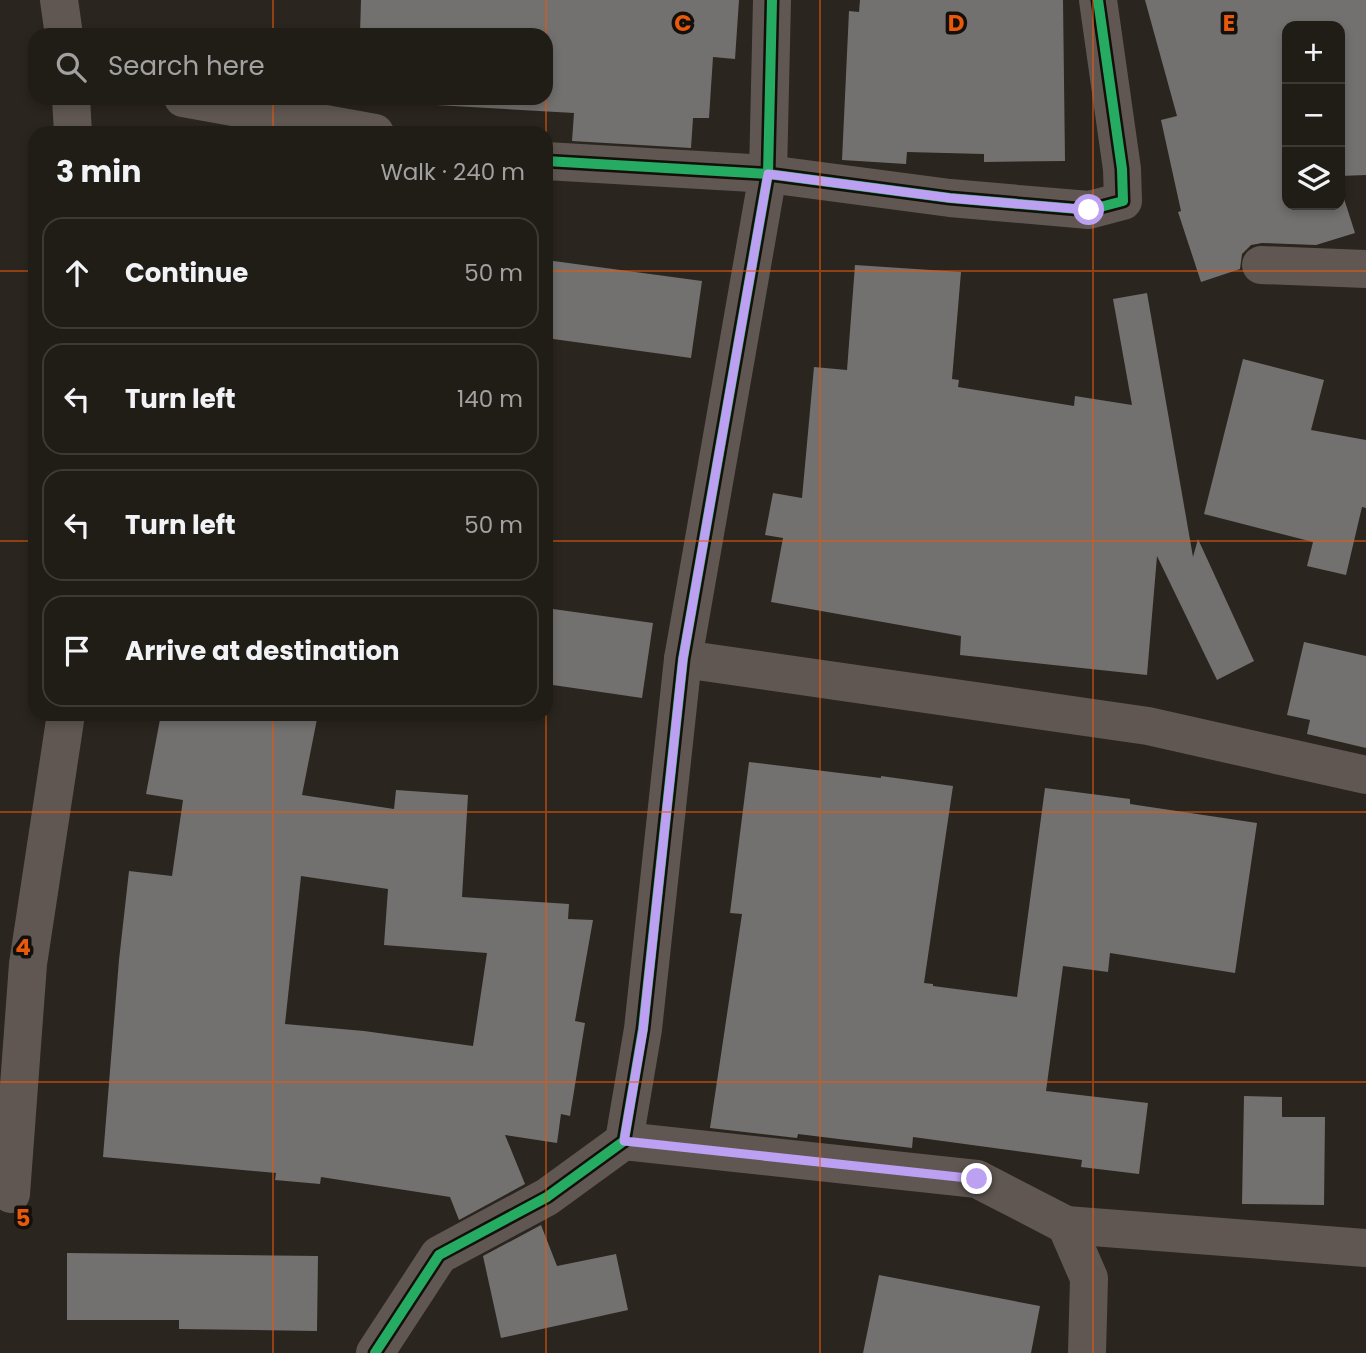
<!DOCTYPE html>
<meta charset="utf-8">
<style>
:root{--surface:#201c16;--page:#28251f;--text:#f1f3f6;--muted:#a2a1a1;--line:#3d3a35}
body{margin:0;font-family:Poppins,sans-serif;background:var(--page);color:var(--text)}
.controls{position:absolute;right:21px;top:21px;display:grid;overflow:hidden;border-radius:14px;box-shadow:0 4px 10px #0003}
.controls button{width:63px;height:63px;display:grid;place-items:center;padding:0;border:0;border-bottom:2px solid var(--line);background:var(--surface);color:var(--text);font:35px sans-serif}
.stop{position:absolute;width:21px;height:21px;margin:-16px;border:5px solid #bca0f2;border-radius:50%;background:#fff}
.stop.end{background:#bca0f2;border-color:#fff;box-shadow:0 2px 7px #0008}
.list{margin:0;padding:0;list-style:none}
h2{display:flex;justify-content:space-between;align-items:center;height:91px;margin:0;padding:0 28px;font-size:30px}
h2 small{font-size:23px;font-weight:400;color:var(--muted)}
.list li{display:grid;grid-template-columns:46px 1fr auto;gap:21px;align-items:center;box-sizing:border-box;height:112px;margin:0 14px 14px;padding:0 14px;border:2px solid var(--line);border-radius:21px}
.list b{display:block;font-size:26px;white-space:nowrap}
.list em{font-size:23px;font-style:normal;color:var(--muted)}
.icon{flex:none;width:38px;height:38px;fill:none;stroke:currentColor;stroke-width:2;stroke-linecap:round;stroke-linejoin:round}
.map{position:relative;flex:none;width:1366px;height:1353px;overflow:hidden}
.search{position:absolute;background:var(--surface);box-shadow:0 4px 10px #0003;left:28px;top:28px;width:525px;height:77px;display:flex;align-items:center;gap:18px;box-sizing:border-box;padding:0 24px;border-radius:21px;color:var(--muted);font-size:26px}
.panel{position:absolute;background:var(--surface);box-shadow:0 4px 10px #0003;left:28px;top:126px;width:525px;height:595px;border-radius:21px}
.map>svg:first-child{display:block}
</style>
<div class="map">
<svg width="1366" height="1353" viewBox="0 0 1366 1353">
<rect width="100%" height="100%" fill="#2a251e"/>
<g fill="#737070" fill-rule="evenodd">
<polygon points="361,0 739,0 735,59 713,57 709,118 693,118 691,148 572,141 574,113 436,105 437,98 546,98 546,35 360,35"/>
<polygon points="860,0 1063,0 1065,161 984,162 984,154 907,152 906,164 842,160 849,11 859,12"/>
<polygon points="1145,0 1366,0 1366,175 1340,176 1340,26 1287,26 1287,205 1340,205 1340,186 1355,233 1316,245 1262,243 1251,245 1242,254 1240,269 1201,282 1178,212 1181,211 1161,120 1177,116"/>
<polygon points="546,260 702,281 691,358 546,338"/>
<polygon points="855,265 961,272 952,379 959,380 958,387 1074,406 1075,396 1132,405 1113,299 1147,293 1193,557 1198,539 1254,661 1217,680 1157,556 1147,675 960,655 961,636 771,602 783,538 765,535 773,493 802,498 814,367 847,370"/>
<polygon points="1243,359 1324,380 1311,430 1366,440 1366,508 1362,507 1346,575 1307,566 1313,542 1204,514"/>
<polygon points="546,608 653,623 642,698 546,684"/>
<polygon points="1304,642 1366,656 1366,748 1307,734 1310,720 1287,715"/>
<path d="M161 714H318L302 795 394 809 396 790 468 795 462 897 569 904 568 919 593 920 575 1021 585 1023 570 1116 561 1114 557 1143 505 1135 525 1184 459 1220 450 1197 321 1177 320 1184 275 1180 276 1173 103 1157 119 960 129 871 172 876 183 800 146 794ZM301 876 388 889 384 945 487 953 473 1046 364 1031 285 1024Z"/>
<polygon points="749,762 881,778 881,776 953,786 924,983 933,984 933,986 1017,997 1045,788 1130,799 1130,804 1257,823 1235,973 1110,953 1108,972 1063,966 1046,1091 1148,1103 1139,1174 1081,1167 1082,1160 913,1137 912,1148 798,1134 797,1138 710,1128 742,914 730,913"/>
<polygon points="1244,1096 1282,1097 1282,1117 1325,1117 1324,1205 1242,1204"/>
<polygon points="541,1225 557,1266 616,1254 628,1310 501,1338 483,1256"/>
<polygon points="67,1253 318,1256 317,1331 179,1329 179,1320 67,1320"/>
<polygon points="879,1275 1040,1306 1031,1353 863,1353"/>
</g>
<g fill="none" stroke-linecap="round" stroke-linejoin="round">
<g stroke="#605752" stroke-width="38">
<polyline points="59,0 64,35"/>
<polyline points="71,98 73,133"/>
<polyline points="183,98 375,133"/>
<polyline points="546,161 768,174 950,198 1089,210 1123,201 1122,169 1098,0"/>
<polyline points="1261,265 1366,269"/>
<polyline points="683,659 1148,726 1366,775"/>
<polyline points="624,1141 977,1179 1066,1225 1089,1278 1087,1353"/>
<polyline points="11,1194 28,964 66,714"/>
<polyline points="1066,1225 1366,1248"/>
<polyline points="375,1353 439,1255 547,1197 624,1141 643,1029 683,659 768,174 772,0"/>
</g>
<g stroke="#130f0a" stroke-width="15">
<g id="cycleway">
<polyline points="546,161 768,174 950,198 1089,210 1123,201 1122,169 1098,0"/>
<polyline points="375,1353 439,1255 547,1197 624,1141 643,1029 683,659 768,174 772,0"/>
</g>
</g>
<use href="#cycleway" stroke="#26ab63" stroke-width="10"/>
</g>
<g fill="none" stroke-linecap="round" stroke-linejoin="round">
<polyline stroke="#bca0f2" stroke-width="9" points="977,1179 624,1141 643,1030 683,659 768,174 950,198 1089,210"/>
</g>
<path fill="none" stroke="#e8590c" stroke-width="2" stroke-opacity="0.55" d="M273 0V35M546 0V1353M820 0V1353M1093 0V1353M273 98V133M0 271H35M546 271H1366M0 541H35M546 541H1366M273 714V1353M0 812H1366M0 1082H1366"/>
<g font-size="23" text-anchor="middle" font-weight="bold" fill="#e8590c" stroke="#130f0a" stroke-width="7" stroke-linejoin="round" paint-order="stroke">
<text x="683" y="31">C</text>
<text x="956" y="31">D</text>
<text x="1229" y="31">E</text>
<text x="23" y="955">4</text>
<text x="23" y="1226">5</text>
</g>
</svg>
<div class="controls">
<button>+</button>
<button>−</button>
<button><svg class="icon" aria-label="layers" viewBox="0 0 24 24"><path d="M12 4l9 5-9 5-9-5zM3 14l9 5 9-5"/></svg></button>
</div>
<div class="stop" style="left:1089px;top:210px"></div>
<div class="stop end" style="left:977px;top:1179px"></div>
<div class="search"><svg class="icon" aria-label="search" viewBox="0 0 24 24"><circle cx="10" cy="10" r="6"/><path d="M15 15l6 6"/></svg>Search here</div>
<section class="panel">
<h2>3 min<small>Walk · 240 m</small></h2>
<ul class="list">
<li><svg class="icon" aria-label="ahead" viewBox="0 0 24 24"><path d="M12 20V5M6 11l6-6 6 6"/></svg><div><b>Continue</b></div><em>50 m</em></li>
<li><svg class="icon" aria-label="left" viewBox="0 0 24 24"><path d="M17 20v-9H6M10 6l-5 5 5 5"/></svg><div><b>Turn left</b></div><em>140 m</em></li>
<li><svg class="icon" aria-label="left" viewBox="0 0 24 24"><path d="M17 20v-9H6M10 6l-5 5 5 5"/></svg><div><b>Turn left</b></div><em>50 m</em></li>
<li><svg class="icon" aria-label="arrive" viewBox="0 0 24 24"><path d="M6 21V4h12l-3 4 3 4H6"/></svg><div><b>Arrive at destination</b></div></li>
</ul>
</section>
</div>
